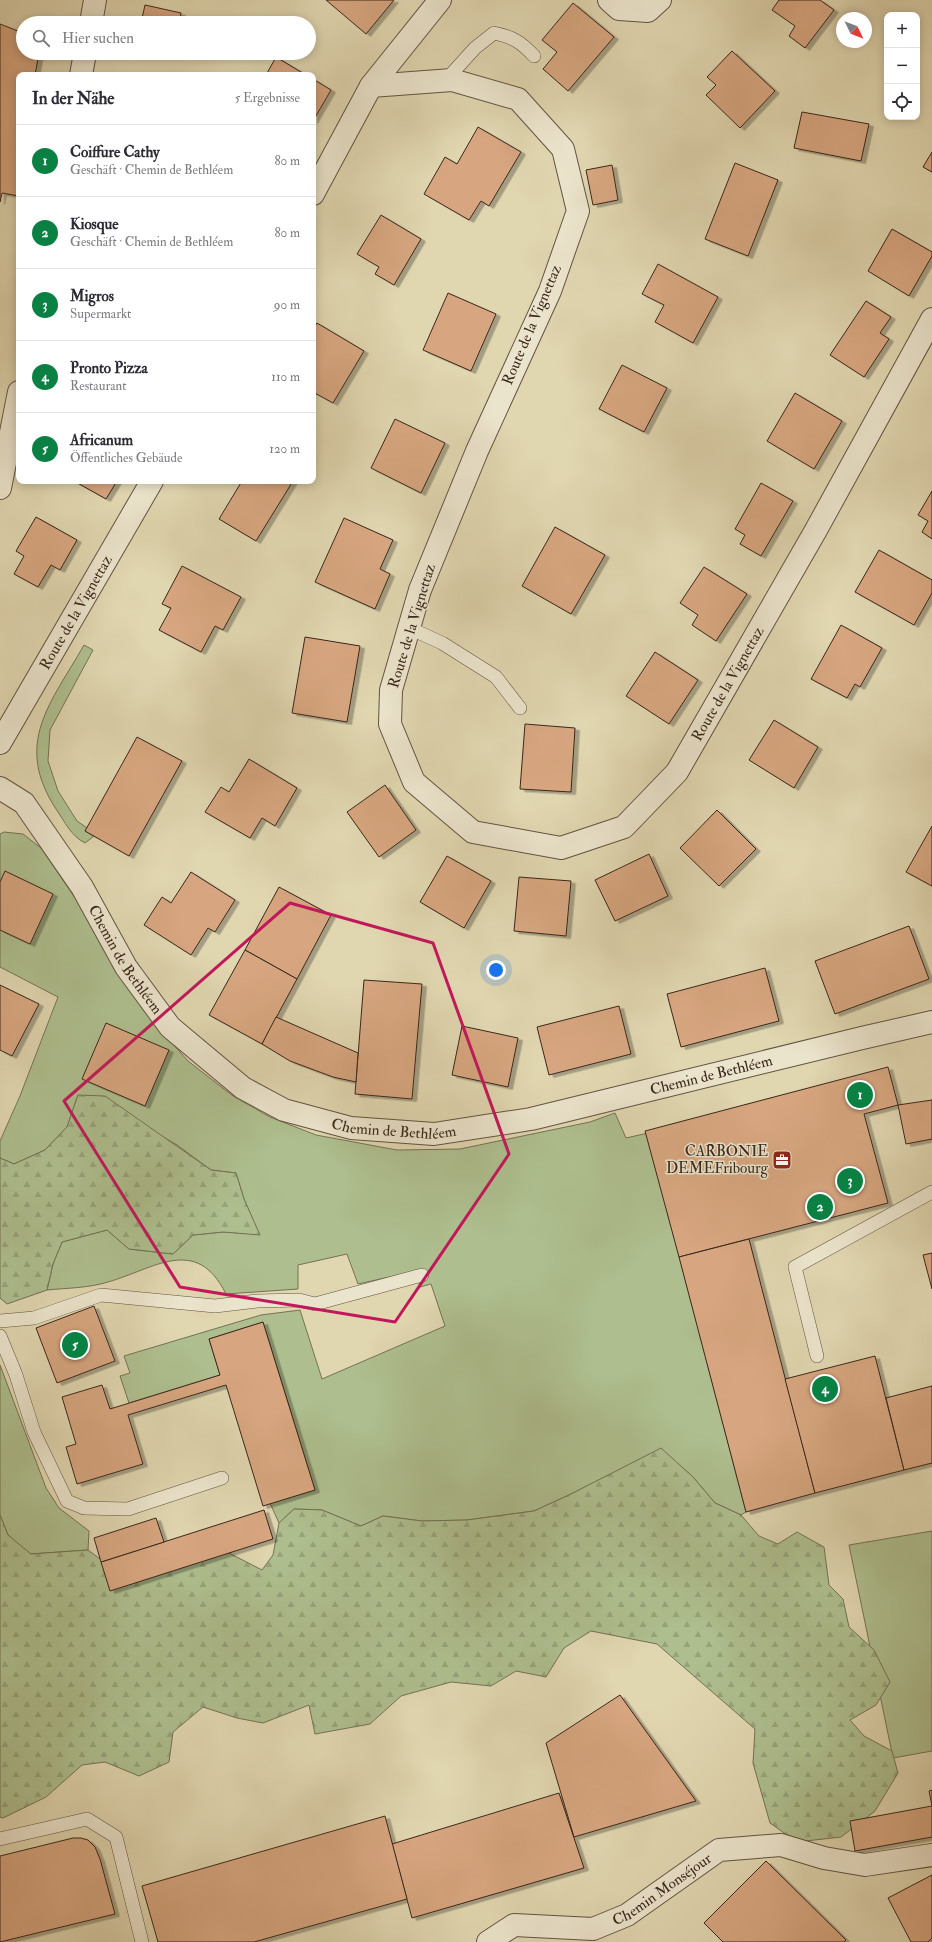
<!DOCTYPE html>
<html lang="de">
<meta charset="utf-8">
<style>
:root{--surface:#fff;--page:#f7f7f7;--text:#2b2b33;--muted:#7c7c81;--line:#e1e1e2;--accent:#0b8043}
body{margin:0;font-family:"IM FELL Double Pica",serif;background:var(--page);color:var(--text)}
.controls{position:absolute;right:12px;top:12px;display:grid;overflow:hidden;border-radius:8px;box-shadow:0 2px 10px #0003}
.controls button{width:36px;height:36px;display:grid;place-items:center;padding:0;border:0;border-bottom:1px solid var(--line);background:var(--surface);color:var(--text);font:20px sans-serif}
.compass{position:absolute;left:836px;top:12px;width:36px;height:36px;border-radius:50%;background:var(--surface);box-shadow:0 2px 10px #0003;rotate:133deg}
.you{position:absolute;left:496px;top:970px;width:14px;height:14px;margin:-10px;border:3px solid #fff;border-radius:50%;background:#1a73e8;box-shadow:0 0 0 6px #1a73e833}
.badge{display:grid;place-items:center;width:26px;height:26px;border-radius:50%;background:var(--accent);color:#fff;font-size:13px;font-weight:700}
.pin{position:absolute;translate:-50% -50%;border:2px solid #fff;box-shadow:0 1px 4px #0006}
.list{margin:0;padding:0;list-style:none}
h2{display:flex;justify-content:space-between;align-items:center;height:52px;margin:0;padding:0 16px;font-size:17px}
h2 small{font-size:13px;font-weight:400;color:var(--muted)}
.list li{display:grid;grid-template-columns:26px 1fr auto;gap:12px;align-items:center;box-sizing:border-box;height:72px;padding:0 16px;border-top:1px solid var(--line)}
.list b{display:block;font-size:15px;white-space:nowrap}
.list p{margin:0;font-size:13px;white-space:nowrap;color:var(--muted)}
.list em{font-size:13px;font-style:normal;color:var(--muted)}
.icon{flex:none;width:22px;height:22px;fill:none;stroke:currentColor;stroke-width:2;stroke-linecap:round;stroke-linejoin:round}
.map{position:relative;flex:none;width:932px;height:1942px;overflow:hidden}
.search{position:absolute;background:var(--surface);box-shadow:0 2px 10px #0003;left:16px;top:16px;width:300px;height:44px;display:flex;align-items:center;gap:10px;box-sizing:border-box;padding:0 14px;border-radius:22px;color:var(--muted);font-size:15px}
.panel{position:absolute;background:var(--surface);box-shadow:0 2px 10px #0003;left:16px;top:72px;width:300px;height:412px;border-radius:8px}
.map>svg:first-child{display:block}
</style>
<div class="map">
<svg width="932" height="1942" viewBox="0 0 932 1942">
<defs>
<pattern id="forest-firs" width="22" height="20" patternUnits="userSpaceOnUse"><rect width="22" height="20" fill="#aebe8e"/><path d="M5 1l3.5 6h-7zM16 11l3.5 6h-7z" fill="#96a37a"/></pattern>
<filter id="shadow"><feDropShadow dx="4.5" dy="2.5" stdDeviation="0" flood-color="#0004"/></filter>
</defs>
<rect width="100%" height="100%" fill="#e0d6b0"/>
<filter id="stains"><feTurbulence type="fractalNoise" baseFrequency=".005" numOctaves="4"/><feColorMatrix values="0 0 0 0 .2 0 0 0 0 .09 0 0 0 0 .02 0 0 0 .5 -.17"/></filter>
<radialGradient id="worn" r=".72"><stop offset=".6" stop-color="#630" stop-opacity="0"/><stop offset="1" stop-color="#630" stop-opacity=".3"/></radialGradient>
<g fill="#aebe8e" stroke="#747255">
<path d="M84 645 93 650 50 730 48 761 58 791 77 821 87 828 85 831 94 836 85 843C71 836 65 822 56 809 13 743 51 703 84 645Z"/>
<path d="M4 832 23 834 41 848 86 914 154 1023 188 1061 233 1096 270 1117 316 1135 397 1150 460 1149 590 1122 615 1113 626 1138 648 1133 746 1512 741 1515 715 1503 693 1477 661 1449 569 1495 534 1511 467 1520 422 1521 383 1516 361 1526 322 1510 294 1509 279 1523 270 1503 315 1490 263 1322 209 1339 220 1375 129 1403 120 1376 130 1373 124 1356 261 1315 300 1310 322 1379 445 1326 431 1284 420 1287 416 1271 358 1284 347 1254 298 1265V1289L226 1294C196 1234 154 1269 108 1282 89 1288 67 1288 47 1290L53 1264 62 1242 107 1230 129 1249 173 1254 193 1235 223 1232 259 1234 244 1199 236 1173 211 1170 177 1145 143 1125 78 1095 67 1127 45 1150 14 1164 0 1158V1141L20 1096 58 997 0 967V834Z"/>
<polygon points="0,1365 46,1488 59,1508 89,1531 88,1550 30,1554 8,1535 0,1515"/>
<polygon points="932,1531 932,1751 893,1758 849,1545"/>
</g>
<g fill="url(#forest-firs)" stroke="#747255">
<polygon points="78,1095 105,1096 211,1170 236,1173 244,1199 260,1235 223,1232 193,1235 173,1254 129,1249 107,1230 62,1242 53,1264 47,1290 7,1304 0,1298 0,1158 14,1164 45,1150 67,1127"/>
<polygon points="661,1448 693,1477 715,1503 741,1515 759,1536 778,1544 797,1532 824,1547 829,1585 843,1599 849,1627 874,1650 890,1682 876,1705 850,1720 864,1736 892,1751 898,1773 875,1811 841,1837 797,1842 770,1823 753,1763 755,1729 657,1644 591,1631 564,1648 546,1677 516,1671 491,1686 451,1682 401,1696 370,1724 315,1734 309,1705 263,1723 237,1718 203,1707 173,1732 169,1762 139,1776 105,1762 82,1765 46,1797 3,1818 0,1817 0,1515 8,1535 31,1554 88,1550 115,1570 192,1548 229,1553 262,1570 273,1555 279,1523 294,1509 322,1510 361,1526 383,1516 422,1521 467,1520 534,1511 569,1495"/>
</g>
<g fill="#d7a680" stroke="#39271c" filter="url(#shadow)">
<polygon points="326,0 394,0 366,34"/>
<polygon points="779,0 820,0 834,10 805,48 789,36 795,26 772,10"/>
<polygon points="573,3 614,37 568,91 543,69 557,52 542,40"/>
<polygon points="145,5 181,13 179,23 141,23"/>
<polygon points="0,24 23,33 23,53 39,53 35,75 19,75 19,196 2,193 0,202"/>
<polygon points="732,51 775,91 740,128 706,95 716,85 707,77"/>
<polygon points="276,57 306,75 266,75"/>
<polygon points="313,79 331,90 313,121"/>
<polygon points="802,112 869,124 861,161 794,148"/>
<polygon points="478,127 521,152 489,206 481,201 469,220 424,194 445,157 457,164"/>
<polygon points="932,152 932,172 923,167"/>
<polygon points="735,163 778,180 748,256 705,239"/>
<polygon points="612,165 618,200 593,205 586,170"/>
<polygon points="381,215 421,239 394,285 375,274 379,267 357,254"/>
<polygon points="892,229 932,252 932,256 909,296 868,271"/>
<polygon points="658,264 718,297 693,343 655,322 664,305 642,294"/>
<polygon points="448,293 496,314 471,371 423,350"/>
<polygon points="866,301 891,317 880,333 889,339 864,377 830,355"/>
<polygon points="317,323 364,351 333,403 313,392 313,330"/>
<polygon points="622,365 667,388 644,432 599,409"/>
<polygon points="795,393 842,421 814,469 767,441"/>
<polygon points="395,419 445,443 421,493 371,468"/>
<polygon points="74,481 117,481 106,499"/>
<polygon points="242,481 293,481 256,541 219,519"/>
<polygon points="761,483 793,501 761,556 740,544 745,535 735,529"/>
<polygon points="932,491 932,539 922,532 928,521 918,515"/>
<polygon points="36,517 77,540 60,570 51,565 38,587 14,574 24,556 16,551"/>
<polygon points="344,518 393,540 380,569 390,574 375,609 315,582"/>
<polygon points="555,527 605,555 571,614 522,586"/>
<polygon points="879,550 932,580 932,593 914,625 855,592"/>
<polygon points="182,566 241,597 223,630 215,626 201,652 159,630 171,608 162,604"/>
<polygon points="704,567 747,594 716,641 692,625 698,615 680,603"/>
<polygon points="841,625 882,648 860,687 855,684 847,698 811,679"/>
<polygon points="305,637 360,646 347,722 292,713"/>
<polygon points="655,652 698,680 669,724 626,696"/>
<polygon points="774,720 818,747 794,788 749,760"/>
<polygon points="525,724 575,728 571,792 520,789"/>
<polygon points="137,737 182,761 129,856 85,831"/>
<polygon points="249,759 297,788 275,826 262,818 250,838 205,812 221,787 229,792"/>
<polygon points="385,785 416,830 379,857 347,812"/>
<polygon points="717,810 756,849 719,886 680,848"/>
<polygon points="932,826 932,886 906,872"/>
<polygon points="649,854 668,896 615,921 595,880"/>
<polygon points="447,856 491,881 464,928 420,902"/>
<polygon points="5,871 53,894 30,944 0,930 0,882"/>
<polygon points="191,872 235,900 215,932 208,928 191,955 144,925 162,897 171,903"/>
<polygon points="519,877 571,881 566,936 514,931"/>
<polygon points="279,887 331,915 297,979 245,950"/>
<polygon points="909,926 929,979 835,1014 815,961"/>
<polygon points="245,950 297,979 262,1044 209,1015"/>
<polygon points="765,968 779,1021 681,1047 667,994"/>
<polygon points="364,980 422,984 412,1099 355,1094"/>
<polygon points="0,985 39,1004 12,1056 0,1050"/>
<polygon points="619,1006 631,1054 549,1075 537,1027"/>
<polygon points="276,1017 358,1053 356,1082 333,1077 290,1061 262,1044"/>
<polygon points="106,1023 169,1050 145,1106 82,1079"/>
<polygon points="462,1026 518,1038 508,1087 452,1075"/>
<polygon points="888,1067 898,1105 864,1114 888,1203 679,1257 645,1131"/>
<polygon points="932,1100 932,1139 906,1144 898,1105"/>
<polygon points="749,1239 815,1493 746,1512 679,1257"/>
<polygon points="932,1253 932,1289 923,1255"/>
<polygon points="94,1306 115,1361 57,1383 36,1328"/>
<polygon points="263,1322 315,1490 263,1506 226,1385 128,1415 143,1464 77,1484 66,1447 76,1444 62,1397 102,1385 110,1409 220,1375 209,1339"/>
<polygon points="875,1356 904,1470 815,1493 785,1379"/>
<polygon points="932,1386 932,1463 904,1470 886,1398"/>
<polygon points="264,1510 273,1539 110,1591 101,1562"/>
<polygon points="156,1518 164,1542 101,1562 94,1538"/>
<polygon points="620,1695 696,1801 574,1837 546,1743"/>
<polygon points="932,1790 932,1837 855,1851 850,1821 932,1806 929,1791"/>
<polygon points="559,1793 584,1868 412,1918 392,1844"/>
<polygon points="385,1816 407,1899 254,1942 158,1942 142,1886"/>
<polygon points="73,1838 81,1838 88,1840 95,1847 100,1859 115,1914 0,1942 0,1856"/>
<polygon points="766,1861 846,1940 844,1942 723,1942 704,1923"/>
<polygon points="932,1875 932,1938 928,1942 911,1942 888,1898"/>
</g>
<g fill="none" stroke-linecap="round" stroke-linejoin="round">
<g stroke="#635341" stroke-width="14">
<g id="lane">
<path d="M446 80 475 48 494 33C513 37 521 42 534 56"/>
<polyline points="409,628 442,643 496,677 520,708"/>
<polyline points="0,1321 34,1318 101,1295 215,1306 257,1301 299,1300 315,1304 422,1275"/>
<polyline points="0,1336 16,1375 34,1432 67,1501 84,1508 128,1509 222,1478"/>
<polyline points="817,1356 795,1267 932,1192"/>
<polyline points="0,1839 87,1819 116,1837 142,1942"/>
</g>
</g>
<g stroke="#635341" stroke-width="24">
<g id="street">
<polyline points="609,0 619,9 648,11 660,0"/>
<polyline points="91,23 95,0"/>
<polyline points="81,75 85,53"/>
<path id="s1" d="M371 86 452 80 518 99 563 149 578 211 550 291 477 451 420 590 391 690 390 724 414 782 473 832 561 848 624 827 677 772 816 530 932 319"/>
<polyline points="313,194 371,86 440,0"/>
<polyline points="0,488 19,392"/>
<path id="s2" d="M0 743 152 481"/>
<path id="s3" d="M0 788 24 803 82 887 126 967 170 1027 243 1088 284 1110 351 1128 434 1134 531 1119 862 1038 932 1022"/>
<path id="s4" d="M488 1942 514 1925 593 1929 627 1915 719 1850 781 1845 824 1858 865 1865 932 1855"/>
</g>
</g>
<use href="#lane" stroke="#ebe4cc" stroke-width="13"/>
<use href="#street" stroke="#ebe4cc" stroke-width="22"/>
</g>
<path fill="none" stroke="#c2185b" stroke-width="3" stroke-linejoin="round" d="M290 903 433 943 509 1154 395 1322 180 1287 64 1101Z"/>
<defs>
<g id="office-square" transform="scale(1)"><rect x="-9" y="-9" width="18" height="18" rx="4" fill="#8f2418" stroke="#ebe4cc"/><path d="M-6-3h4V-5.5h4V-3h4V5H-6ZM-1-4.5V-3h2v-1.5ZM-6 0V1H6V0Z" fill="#fff"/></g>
</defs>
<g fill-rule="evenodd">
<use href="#office-square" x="782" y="1160"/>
</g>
<g text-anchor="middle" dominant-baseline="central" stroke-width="3" stroke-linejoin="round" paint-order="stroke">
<g font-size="15" fill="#39271c" stroke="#ebe4cc">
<text transform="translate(532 325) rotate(-67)">Route de la Vignettaz</text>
<text stroke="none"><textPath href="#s2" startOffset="151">Route de la Vignettaz</textPath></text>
<text transform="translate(412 626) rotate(-73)">Route de la Vignettaz</text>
<text stroke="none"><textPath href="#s1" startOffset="1304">Route de la Vignettaz</textPath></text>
<text stroke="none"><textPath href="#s3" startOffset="215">Chemin de Bethléem</textPath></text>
<text stroke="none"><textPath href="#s3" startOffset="874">Chemin de Bethléem</textPath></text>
<text stroke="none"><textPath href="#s3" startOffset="550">Chemin de Bethléem</textPath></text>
<text stroke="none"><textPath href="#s4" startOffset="190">Chemin Monséjour</textPath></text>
</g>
<g font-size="15" fill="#39271c" stroke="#ebe4cc" text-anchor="end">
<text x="768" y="1151">CARBONIE<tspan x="768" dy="17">DEMEFribourg</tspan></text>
</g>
</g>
<rect width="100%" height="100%" filter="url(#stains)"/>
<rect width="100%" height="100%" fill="url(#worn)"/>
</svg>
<div class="controls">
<button>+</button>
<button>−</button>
<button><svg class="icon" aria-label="locate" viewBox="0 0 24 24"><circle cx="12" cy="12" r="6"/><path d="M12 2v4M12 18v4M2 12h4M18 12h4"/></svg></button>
</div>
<svg class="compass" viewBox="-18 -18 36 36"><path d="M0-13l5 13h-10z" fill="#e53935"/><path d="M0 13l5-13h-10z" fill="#7c7c81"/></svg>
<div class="you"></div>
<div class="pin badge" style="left:860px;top:1095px">1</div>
<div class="pin badge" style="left:820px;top:1207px">2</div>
<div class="pin badge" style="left:850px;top:1181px">3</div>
<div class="pin badge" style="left:825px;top:1389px">4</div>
<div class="pin badge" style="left:75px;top:1345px">5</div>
<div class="search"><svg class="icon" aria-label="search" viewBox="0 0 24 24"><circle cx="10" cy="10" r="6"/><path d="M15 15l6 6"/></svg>Hier suchen</div>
<section class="panel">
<h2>In der Nähe<small>5 Ergebnisse</small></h2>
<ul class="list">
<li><span class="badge">1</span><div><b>Coiffure Cathy</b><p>Geschäft · Chemin de Bethléem</p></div><em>80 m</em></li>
<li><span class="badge">2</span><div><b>Kiosque</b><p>Geschäft · Chemin de Bethléem</p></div><em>80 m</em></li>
<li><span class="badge">3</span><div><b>Migros</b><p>Supermarkt</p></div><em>90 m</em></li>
<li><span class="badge">4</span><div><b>Pronto Pizza</b><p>Restaurant</p></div><em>110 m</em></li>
<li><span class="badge">5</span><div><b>Africanum</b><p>Öffentliches Gebäude</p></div><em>120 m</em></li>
</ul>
</section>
</div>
